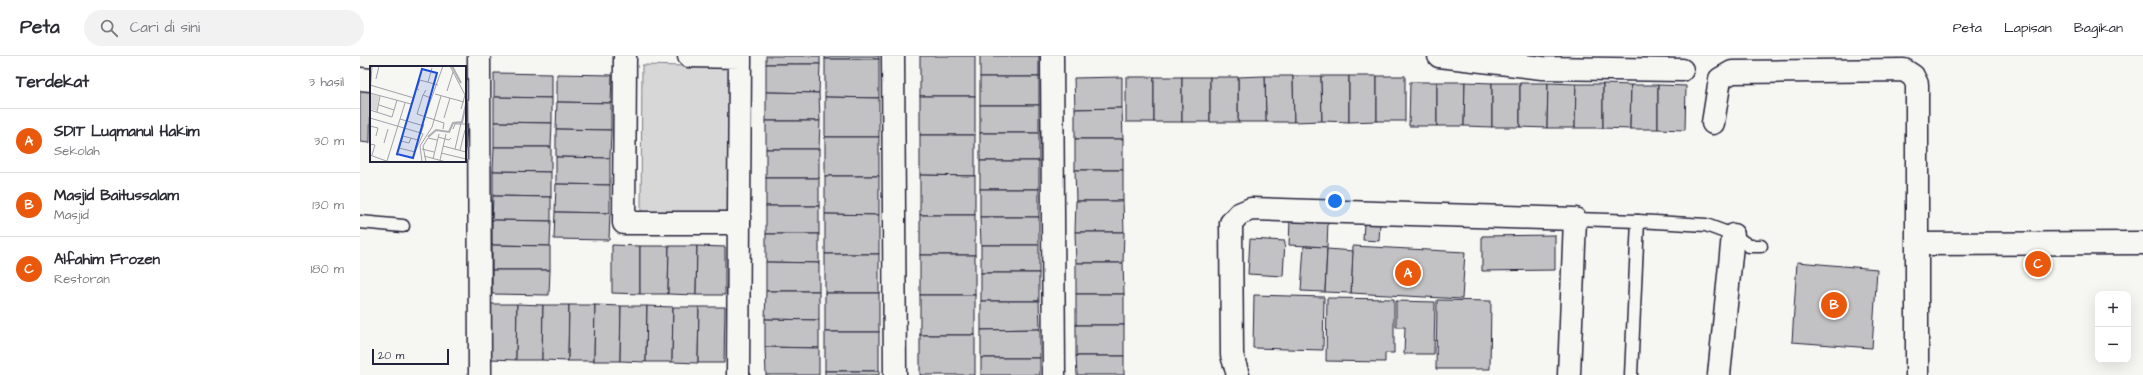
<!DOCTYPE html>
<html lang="id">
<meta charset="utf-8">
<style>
:root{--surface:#fff;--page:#f2f2f3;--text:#2b2b33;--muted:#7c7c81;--line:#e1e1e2;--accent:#ea580c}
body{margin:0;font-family:"Architects Daughter",sans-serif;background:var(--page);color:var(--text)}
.controls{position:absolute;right:12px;bottom:12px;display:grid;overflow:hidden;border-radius:8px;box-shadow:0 4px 16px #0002}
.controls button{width:36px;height:36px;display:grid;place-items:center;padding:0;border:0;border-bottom:1px solid var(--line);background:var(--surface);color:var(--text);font:20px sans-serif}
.scale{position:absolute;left:12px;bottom:10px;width:77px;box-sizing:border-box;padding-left:4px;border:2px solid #22223b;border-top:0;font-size:11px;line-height:14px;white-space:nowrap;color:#22223b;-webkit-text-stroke:3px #f6f6f2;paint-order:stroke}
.you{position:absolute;left:975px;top:145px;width:14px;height:14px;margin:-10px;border:3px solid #fff;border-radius:50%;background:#1a73e8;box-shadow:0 0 0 6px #1a73e833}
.badge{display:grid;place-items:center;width:26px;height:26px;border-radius:50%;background:var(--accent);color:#fff;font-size:13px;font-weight:700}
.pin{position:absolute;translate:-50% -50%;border:2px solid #fff;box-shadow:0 1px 4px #0006}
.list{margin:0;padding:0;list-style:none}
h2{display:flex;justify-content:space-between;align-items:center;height:52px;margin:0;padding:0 16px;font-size:17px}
h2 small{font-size:13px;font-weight:400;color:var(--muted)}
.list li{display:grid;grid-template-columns:26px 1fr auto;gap:12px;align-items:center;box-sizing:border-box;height:64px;padding:0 16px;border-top:1px solid var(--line)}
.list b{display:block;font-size:15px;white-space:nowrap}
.list p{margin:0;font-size:13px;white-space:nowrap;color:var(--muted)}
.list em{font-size:13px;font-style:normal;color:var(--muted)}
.icon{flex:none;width:22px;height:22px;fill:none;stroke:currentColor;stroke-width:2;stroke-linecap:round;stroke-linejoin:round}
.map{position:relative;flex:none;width:1783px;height:319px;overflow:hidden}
header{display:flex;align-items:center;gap:24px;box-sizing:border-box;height:56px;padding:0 20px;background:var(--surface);border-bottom:1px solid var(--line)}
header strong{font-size:19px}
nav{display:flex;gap:22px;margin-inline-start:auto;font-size:14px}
.search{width:280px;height:36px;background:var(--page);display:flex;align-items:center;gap:10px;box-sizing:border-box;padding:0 14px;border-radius:22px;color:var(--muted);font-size:15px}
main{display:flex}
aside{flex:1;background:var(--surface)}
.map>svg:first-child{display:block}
</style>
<header>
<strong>Peta</strong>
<div class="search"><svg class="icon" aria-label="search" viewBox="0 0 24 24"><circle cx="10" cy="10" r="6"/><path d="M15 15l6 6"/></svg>Cari di sini</div>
<nav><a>Peta</a><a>Lapisan</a><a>Bagikan</a></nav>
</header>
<main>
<aside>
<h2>Terdekat<small>3 hasil</small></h2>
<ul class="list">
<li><span class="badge">A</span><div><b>SDIT Luqmanul Hakim</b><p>Sekolah</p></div><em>30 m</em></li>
<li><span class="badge">B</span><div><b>Masjid Baitussalam</b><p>Masjid</p></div><em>130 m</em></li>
<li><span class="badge">C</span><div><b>Alfahim Frozen</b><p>Restoran</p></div><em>180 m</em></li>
</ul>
</aside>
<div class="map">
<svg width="1783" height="319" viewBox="0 0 1783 319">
<rect width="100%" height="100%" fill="#f6f6f2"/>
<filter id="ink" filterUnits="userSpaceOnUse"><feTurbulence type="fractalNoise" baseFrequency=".025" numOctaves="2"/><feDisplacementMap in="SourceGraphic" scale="8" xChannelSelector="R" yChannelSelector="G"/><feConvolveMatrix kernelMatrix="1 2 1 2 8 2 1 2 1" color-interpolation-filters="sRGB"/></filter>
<g filter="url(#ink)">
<polygon fill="#d7d7d7" stroke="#7c7c89" points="282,9 369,11 368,157 281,156"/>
<g fill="#c2c2c4" stroke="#22223b">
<rect x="406" y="0" width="54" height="8"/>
<rect x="465" y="0" width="54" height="3"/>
<rect x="560" y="0" width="55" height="40"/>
<rect x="620" y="0" width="59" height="21"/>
<polygon points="465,3 519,3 519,42 465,41"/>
<polygon points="406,8 460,8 459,37 406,36"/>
<polygon points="134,17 192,18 192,42 134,41"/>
<polygon points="197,18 252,19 251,47 197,46"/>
<polygon points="905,20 933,20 934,66 906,66"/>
<polygon points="905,20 906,66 878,66 878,21"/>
<polygon points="933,20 961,20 962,65 934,66"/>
<polygon points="961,20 989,20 989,66 962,65"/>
<polygon points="989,20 1017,20 1017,65 989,66"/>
<rect x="1017" y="20" width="28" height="45"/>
<rect x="620" y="21" width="59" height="28"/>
<polygon points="762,21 762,52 715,53 714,22"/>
<rect x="766" y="21" width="28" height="45"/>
<rect x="794" y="21" width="28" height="45"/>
<rect x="822" y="21" width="28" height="45"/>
<rect x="850" y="21" width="28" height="45"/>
<polygon points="1050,26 1077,26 1077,70 1049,70"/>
<polygon points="1077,26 1105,26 1104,70 1077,70"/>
<polygon points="1105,26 1132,27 1132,71 1104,70"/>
<rect x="1132" y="27" width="28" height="44"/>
<polygon points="1160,27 1188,27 1187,72 1160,71"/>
<polygon points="1188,27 1216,28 1215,72 1187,72"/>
<polygon points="1216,28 1243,28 1243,72 1215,72"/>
<polygon points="1243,28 1271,29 1270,73 1243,72"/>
<polygon points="1271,29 1298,29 1298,73 1270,73"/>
<polygon points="1298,29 1326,30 1325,74 1298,73"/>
<polygon points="0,34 11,35 10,87 0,86"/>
<polygon points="406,36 459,37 460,65 406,65"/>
<rect x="560" y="40" width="55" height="39"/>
<polygon points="134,41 192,42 192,67 134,66"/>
<polygon points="465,41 519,42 519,81 465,81"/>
<polygon points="105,43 109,44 105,96"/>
<polygon points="197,46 251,47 251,74 196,73"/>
<rect x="620" y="49" width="59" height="28"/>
<polygon points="762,52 763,83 715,83 715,53"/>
<polygon points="406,65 460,65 459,93 406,93"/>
<polygon points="134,66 192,67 191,91 134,91"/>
<polygon points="196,73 251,74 250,102 196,101"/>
<rect x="620" y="77" width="59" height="28"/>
<polygon points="560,79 615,79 615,120 560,119"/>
<rect x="465" y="81" width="54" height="39"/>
<rect x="715" y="83" width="48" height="31"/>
<polygon points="134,91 191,91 191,116 133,115"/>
<rect x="406" y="93" width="53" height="29"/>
<polygon points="196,101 250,102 250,129 196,128"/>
<rect x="620" y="105" width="59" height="28"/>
<polygon points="715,114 763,114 763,145 716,145"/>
<polygon points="133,115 191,116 191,141 133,140"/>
<polygon points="560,119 615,120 615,159 560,159"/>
<polygon points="465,120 519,120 519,159 465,158"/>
<rect x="406" y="122" width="53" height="28"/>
<polygon points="196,128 250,129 250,157 195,156"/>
<rect x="620" y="133" width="59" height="28"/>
<polygon points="133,140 191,141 191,165 132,164"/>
<polygon points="716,145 763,145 764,176 715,176"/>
<rect x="406" y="150" width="53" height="28"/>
<polygon points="195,156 250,157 249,184 194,183"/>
<polygon points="465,158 519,159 519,198 465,198"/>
<rect x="560" y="159" width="55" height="40"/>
<polygon points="620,161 679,161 679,189 621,189"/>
<polygon points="930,163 968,165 967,191 929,189"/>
<polygon points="132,164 191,165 190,190 132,189"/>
<polygon points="1004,167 1020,168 1019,185 1003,184"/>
<polygon points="715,176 764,176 763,207 716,207"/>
<polygon points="406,178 459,178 459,207 406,206"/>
<polygon points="1195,179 1195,214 1122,215 1122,180"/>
<polygon points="890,183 925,185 923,220 888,218"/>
<polygon points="132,189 190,190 190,214 132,214"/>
<polygon points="252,189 280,190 280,238 252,237"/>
<rect x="621" y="189" width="58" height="28"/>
<polygon points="280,190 309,190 308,238 280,238"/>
<polygon points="309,190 337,190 336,239 308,238"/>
<polygon points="337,190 365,191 365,239 336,239"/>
<polygon points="944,190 967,191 965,236 941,235"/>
<polygon points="993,190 1105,196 1102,243 991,237"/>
<polygon points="967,193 993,195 991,237 965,236"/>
<rect x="465" y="198" width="54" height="39"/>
<rect x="560" y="199" width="55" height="40"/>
<polygon points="406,206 459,207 459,235 406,235"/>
<polygon points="1437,206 1517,213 1512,292 1432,286"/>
<polygon points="716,207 763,207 764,238 716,238"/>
<polygon points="132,214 190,214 189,239 132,238"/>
<rect x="621" y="217" width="58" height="28"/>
<polygon points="406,235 459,235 459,264 405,263"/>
<rect x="465" y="237" width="54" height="39"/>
<rect x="716" y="238" width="48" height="31"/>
<rect x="560" y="239" width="55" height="40"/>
<polygon points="894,239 964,241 963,294 893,292"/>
<polygon points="967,242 1034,243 1034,297 1025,297 1025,306 966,305"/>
<polygon points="1077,244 1131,245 1130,313 1076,313"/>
<polygon points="621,245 679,245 680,273 621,274"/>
<polygon points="1036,245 1075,246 1074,298 1044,298 1045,271 1036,271"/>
<polygon points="131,248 157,248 156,304 130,303"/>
<polygon points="157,248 183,249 182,304 156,304"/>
<polygon points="183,249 209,249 208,305 182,304"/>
<polygon points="209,249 235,249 234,305 208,305"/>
<polygon points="235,249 261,250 260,305 234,305"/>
<polygon points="261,250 287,250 286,306 260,305"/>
<polygon points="287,250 313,251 312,306 286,306"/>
<polygon points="313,251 339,251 338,307 312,306"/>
<polygon points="339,251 365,251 364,307 338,307"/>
<polygon points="405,263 459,264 459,292 405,291"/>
<rect x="716" y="269" width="48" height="31"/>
<polygon points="680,273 680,302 621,302 621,274"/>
<rect x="465" y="276" width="54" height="39"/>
<rect x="560" y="279" width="55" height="40"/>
<polygon points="405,291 459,292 459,319 406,319"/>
<polygon points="716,300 764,300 764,319 717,319"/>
<rect x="621" y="302" width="59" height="17"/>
<rect x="465" y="315" width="54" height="4"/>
</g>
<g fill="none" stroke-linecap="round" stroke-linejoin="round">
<g stroke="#22223b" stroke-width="15">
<g id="service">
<polyline points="1215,163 1278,165"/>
<polyline points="0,166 43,170"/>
<polyline points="1271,319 1278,165 1346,169 1373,179 1389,190 1401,190"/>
</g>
</g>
<g stroke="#22223b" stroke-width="25">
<g id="minor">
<polyline points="119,0 120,319"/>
<polyline points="265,0 264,167 379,167"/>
<polyline points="329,0 380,1 378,319"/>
<polyline points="533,0 535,319"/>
<polyline points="692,0 694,319"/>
<polyline points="1079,0 1182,12 1322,14"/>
<polyline points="0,23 11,24"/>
<polyline points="1353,67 1360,23 1372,16 1544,14 1553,20 1557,28 1557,319"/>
<polyline points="1558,188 1783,187"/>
<polyline points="878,319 872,299 871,167 879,158 891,153 1215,163 1209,319"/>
<polyline points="1359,319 1373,179"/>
</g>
</g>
<use href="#service" stroke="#f6f6f2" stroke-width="12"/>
<use href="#minor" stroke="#f6f6f2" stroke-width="22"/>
</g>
</g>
<g transform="translate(10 10)">
<rect width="96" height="96" fill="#f6f6f2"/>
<path d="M1 28 9 30 7 45 0 43Z" fill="#d7d7d7"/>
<path fill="none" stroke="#adadb3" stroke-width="2" d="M82 0 91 17M58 71 66 64 79 66 83 57 92 56 96 38"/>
<path fill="none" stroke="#a1a1a9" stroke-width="1" d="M80 0 95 29 91 43M6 13 9 0M58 16 62 2M0 19 44 32M49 24 47 23 50 14 68 19M56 24 53 29 61 32M77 25 83 6M0 27 41 38M65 28 94 36M0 29 2 0M53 29 47 48 74 57 73 63M9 39 24 44M0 44 22 51 27 34M7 46 10 30M55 50 73 0M0 52 51 67M74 52 80 32M30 53 54 60M37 55 46 25M0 60 8 62 6 70M83 63 85 58H96M68 71 79 74 81 72M31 75 39 77 41 72M14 77 18 63M0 78 5 79 2 89M73 80 96 86M29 82 45 86 53 68 51 67 54 58M52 83 64 86M85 83 91 57M90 84 95 64M71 87 96 93M0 89 19 96M27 90 33 70 48 74M54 90 76 96M63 93 69 68M70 94 76 68M17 95 35 37M52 96 50 80 62 61 71 30M56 96 53 80 58 72 67 74"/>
<path fill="#1d4ed8" fill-opacity="0.15" stroke="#1d4ed8" stroke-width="2" d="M52 3 67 7 43 92 27 88Z"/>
<rect width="96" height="96" fill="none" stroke="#22223b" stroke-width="2"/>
</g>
</svg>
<div class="controls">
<button>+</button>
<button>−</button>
</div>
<div class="scale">20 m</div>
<div class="you"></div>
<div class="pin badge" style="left:1048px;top:217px">A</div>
<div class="pin badge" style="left:1474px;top:249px">B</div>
<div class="pin badge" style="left:1678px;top:208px">C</div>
</div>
</main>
